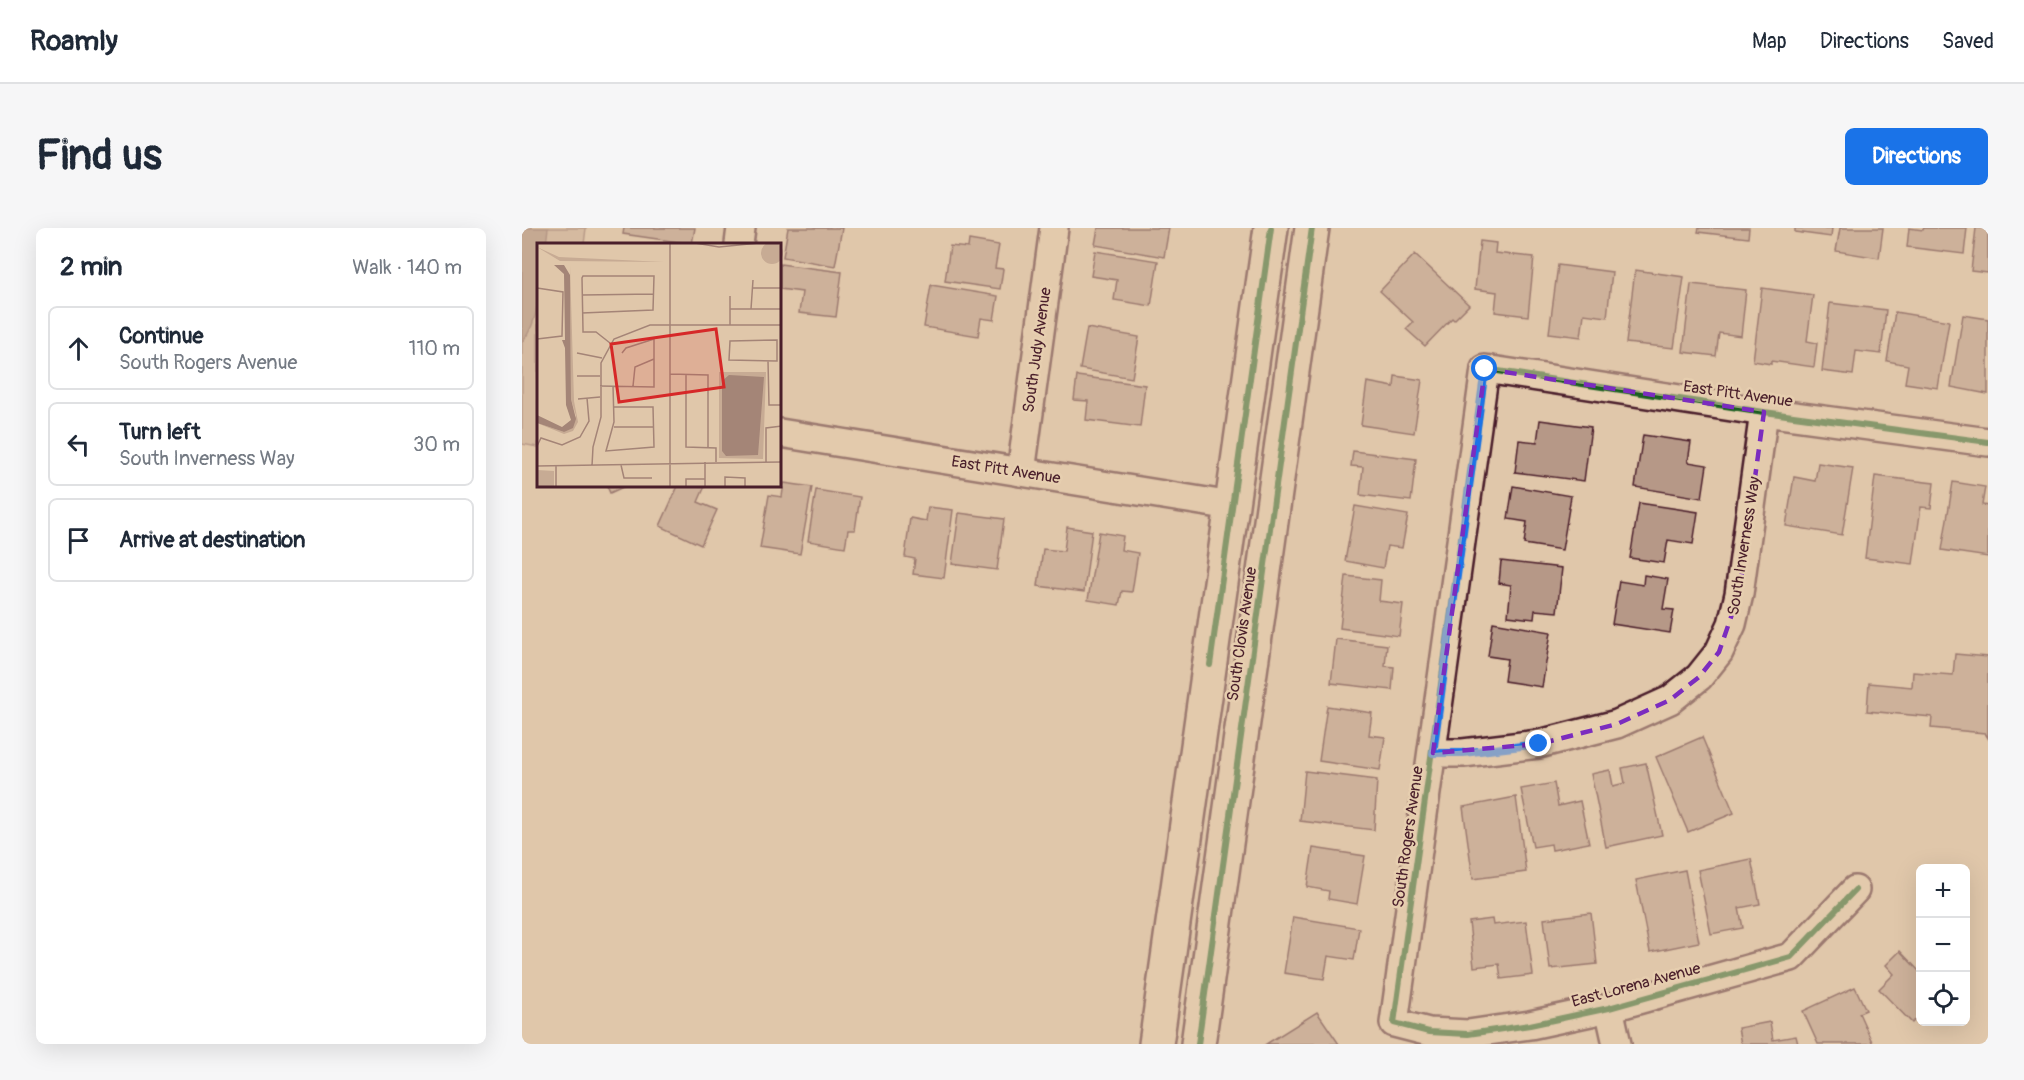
<!DOCTYPE html>
<meta charset="utf-8">
<style>
:root{--surface:#fff;--page:#f6f6f7;--text:#1f2937;--muted:#747a83;--line:#e0e1e3;--accent:#1a73e8}
body{margin:0;font-family:Pangolin,sans-serif;background:var(--page);color:var(--text)}
.controls{position:absolute;right:18px;bottom:18px;display:grid;overflow:hidden;border-radius:9px;box-shadow:0 6px 24px #0002}
.controls button{width:54px;height:54px;display:grid;place-items:center;padding:0;border:0;border-bottom:2px solid var(--line);background:var(--surface);color:var(--text);font:30px sans-serif}
.stop{position:absolute;width:18px;height:18px;margin:-14px;border:4px solid #1a73e8;border-radius:50%;background:#fff}
.stop.end{background:#1a73e8;border-color:#fff;box-shadow:0 2px 6px #0008}
.list{margin:0;padding:0;list-style:none}
h2{display:flex;justify-content:space-between;align-items:center;height:78px;margin:0;padding:0 24px;font-size:26px}
h2 small{font-size:20px;font-weight:400;color:var(--muted)}
.list li{display:grid;grid-template-columns:39px 1fr auto;gap:18px;align-items:center;box-sizing:border-box;height:84px;margin:0 12px 12px;padding:0 12px;border:2px solid var(--line);border-radius:9px}
.list b{display:block;font-size:22px;white-space:nowrap}
.list p{margin:0;font-size:20px;white-space:nowrap;color:var(--muted)}
.list em{font-size:20px;font-style:normal;color:var(--muted)}
.icon{flex:none;width:33px;height:33px;fill:none;stroke:currentColor;stroke-width:2;stroke-linecap:round;stroke-linejoin:round}
.map{position:relative;flex:none;width:1466px;height:816px;overflow:hidden;border-radius:9px}
header{display:flex;align-items:center;gap:36px;box-sizing:border-box;height:84px;padding:0 30px;background:var(--surface);border-bottom:2px solid var(--line)}
header strong{font-size:28px}
nav{display:flex;gap:33px;margin-inline-start:auto;font-size:21px}
.intro{display:flex;align-items:center;justify-content:space-between;box-sizing:border-box;height:144px;padding:0 36px}
h1{margin:0;font-size:42px}
.button{padding:15px 27px;border-radius:9px;background:var(--accent);color:#fff;font-size:21px;font-weight:700}
main{display:flex;gap:36px;padding:0 36px}
aside{flex:1;background:var(--surface);border-radius:9px;box-shadow:0 6px 24px #0002}
.map>svg:first-child{display:block}
</style>
<header>
<strong>Roamly</strong>
<nav><a>Map</a><a>Directions</a><a>Saved</a></nav>
</header>
<div class="intro"><h1>Find us</h1><a class="button">Directions</a></div>
<main>
<aside>
<h2>2 min<small>Walk · 140 m</small></h2>
<ul class="list">
<li><svg class="icon" aria-label="ahead" viewBox="0 0 24 24"><path d="M12 20V5M6 11l6-6 6 6"/></svg><div><b>Continue</b><p>South Rogers Avenue</p></div><em>110 m</em></li>
<li><svg class="icon" aria-label="left" viewBox="0 0 24 24"><path d="M17 20v-9H6M10 6l-5 5 5 5"/></svg><div><b>Turn left</b><p>South Inverness Way</p></div><em>30 m</em></li>
<li><svg class="icon" aria-label="arrive" viewBox="0 0 24 24"><path d="M6 21V4h12l-3 4 3 4H6"/></svg><div><b>Arrive at destination</b></div></li>
</ul>
</aside>
<div class="map">
<svg width="1466" height="816" viewBox="0 0 1466 816">
<rect width="100%" height="100%" fill="#e0c7aa"/>
<filter id="ink" filterUnits="userSpaceOnUse"><feTurbulence type="fractalNoise" baseFrequency=".0167" numOctaves="2"/><feDisplacementMap in="SourceGraphic" scale="12" xChannelSelector="R" yChannelSelector="G"/><feConvolveMatrix kernelMatrix="1 2 1 2 8 2 1 2 1" color-interpolation-filters="sRGB"/></filter>
<g filter="url(#ink)">
<polygon fill="#c7ab94" stroke="#886560" stroke-width="1.5" points="0,0 64,0 62,16 16,16 16,219 0,216"/>
<path fill="#a48577" stroke="#805c59" stroke-width="1.5" d="M0 0H26L24 16H16C16 48 22 88 0 114Z"/>
<g fill="#b69887" stroke="#4a1f2b" stroke-width="1.5">
<polygon points="102,0 173,0 170,16 101,6"/>
<polygon points="266,0 320,0 313,38 261,29"/>
<polygon points="576,0 647,0 642,29 573,17"/>
<polygon points="1177,0 1227,0 1226,10 1176,4"/>
<polygon points="1273,0 1310,0 1309,9 1273,4"/>
<polygon points="1318,0 1361,0 1357,30 1314,23"/>
<polygon points="1387,0 1401,2 1402,0 1445,0 1442,26 1385,19"/>
<polygon points="1454,0 1466,0 1466,45 1449,43"/>
<polygon points="447,12 477,17 473,40 481,41 478,61 423,53 428,18 446,20"/>
<polygon points="958,13 974,15 973,25 1012,29 1006,88 973,84 975,64 953,61"/>
<polygon points="573,23 636,33 629,78 592,72 595,52 569,48"/>
<polygon points="893,26 947,77 932,92 930,90 903,118 884,101 891,94 858,63"/>
<polygon points="258,36 320,44 314,89 277,85 280,64 258,61"/>
<polygon points="1036,37 1090,44 1085,89 1062,86 1059,109 1027,105"/>
<polygon points="1113,42 1162,49 1152,120 1104,115"/>
<polygon points="1169,56 1224,62 1219,108 1197,105 1194,128 1161,124"/>
<polygon points="409,57 476,68 472,92 459,90 456,108 402,99"/>
<polygon points="1240,60 1291,67 1285,113 1295,115 1292,139 1249,133 1249,136 1231,133"/>
<polygon points="1308,75 1364,82 1359,126 1334,123 1331,147 1300,143"/>
<polygon points="1373,84 1427,93 1416,160 1383,155 1386,137 1365,133"/>
<polygon points="1441,87 1466,91 1466,166 1429,159"/>
<polygon points="565,100 617,109 610,150 558,141"/>
<polygon points="555,148 623,157 618,199 564,192 566,173 552,172"/>
<polygon points="873,148 900,152 892,205 839,197 845,154 872,159"/>
<polygon points="1018,192 1069,199 1062,253 993,244 997,212 1015,214"/>
<polygon points="1121,207 1169,214 1166,234 1185,237 1180,270 1113,259"/>
<polygon points="831,223 894,231 889,273 838,267 841,239 829,238"/>
<polygon points="1296,235 1331,240 1320,307 1264,298 1272,249 1293,253"/>
<polygon points="1353,248 1412,255 1409,280 1399,279 1391,336 1343,330"/>
<polygon points="1431,254 1463,259 1460,277 1466,278 1466,329 1420,322"/>
<polygon points="262,255 290,259 278,326 238,320 247,267 260,269"/>
<polygon points="85,258 103,258 88,265"/>
<polygon points="156,258 183,258 176,274 195,282 179,317 138,298"/>
<polygon points="991,258 1049,268 1040,322 1002,316 1005,294 986,291"/>
<polygon points="294,262 338,269 333,302 326,302 323,319 286,313"/>
<polygon points="1117,275 1176,284 1171,316 1146,312 1142,335 1108,330"/>
<polygon points="833,278 886,287 880,320 865,318 861,340 823,333"/>
<polygon points="406,279 431,282 422,350 391,346 393,331 383,329 388,290 404,293"/>
<polygon points="437,285 482,291 475,342 430,336"/>
<polygon points="545,299 570,303 562,364 516,358 521,321 542,323"/>
<polygon points="577,304 601,308 599,322 616,325 610,364 600,363 597,377 566,372"/>
<polygon points="979,333 1040,340 1035,384 1013,382 1012,391 986,388 989,357 977,355"/>
<polygon points="1122,347 1146,351 1141,381 1152,382 1148,405 1090,396 1097,353 1121,357"/>
<polygon points="824,348 859,352 857,373 881,376 877,408 818,400"/>
<polygon points="971,394 1029,404 1020,459 982,453 985,431 966,428"/>
<polygon points="814,411 865,417 863,438 872,439 870,462 809,455"/>
<polygon points="1433,426 1466,429 1466,510 1463,505 1409,500 1410,489 1345,483 1347,455 1390,459 1391,444 1431,447"/>
<polygon points="805,478 850,485 847,507 863,509 858,542 797,533"/>
<polygon points="1180,509 1212,585 1166,604 1134,529"/>
<polygon points="1124,535 1140,607 1084,619 1069,546 1088,542 1091,558 1103,555 1100,540"/>
<polygon points="783,543 855,552 852,602 778,593"/>
<polygon points="1032,555 1036,578 1058,573 1067,615 1030,622 1029,616 1011,619 999,561"/>
<polygon points="994,569 1004,644 951,651 941,579"/>
<polygon points="791,620 843,628 835,676 806,671 807,663 785,659"/>
<polygon points="1229,631 1238,676 1217,680 1221,700 1189,706 1176,642"/>
<polygon points="1163,642 1177,714 1128,724 1114,652"/>
<polygon points="1069,685 1075,736 1028,741 1022,691"/>
<polygon points="771,689 837,700 832,732 806,728 802,751 762,745"/>
<polygon points="970,691 971,697 1004,693 1011,747 979,751 977,736 952,739 947,694"/>
<polygon points="1378,723 1398,744 1398,787 1390,795 1357,761 1372,746 1364,737"/>
<polygon points="1333,759 1344,782 1337,785 1351,816 1296,816 1281,783"/>
<polygon points="795,784 817,816 744,816"/>
<polygon points="1248,794 1251,812 1274,808 1276,816 1219,816 1216,800"/>
</g>
<g fill="none" stroke-linecap="round" stroke-linejoin="round">
<g stroke="#4a1f2b" stroke-width="32">
<g id="minor">
<polyline points="217,16 219,0"/>
<polyline points="258,205 710,278"/>
<polyline points="499,244 532,0"/>
<polyline points="911,525 941,525 1017,516 1095,496 1148,472 1177,449 1197,424 1210,396 1217,366 1242,184"/>
<polyline points="1333,662 1269,729 1087,780 1008,797 946,806 907,804 872,795 963,141 1242,184 1466,214"/>
<polyline points="1087,780 1095,816"/>
</g>
</g>
<g stroke="#4a1f2b" stroke-width="38">
<g id="primary">
<polyline points="634,816 749,0"/>
<polyline points="676,816 790,0"/>
</g>
</g>
<use href="#minor" stroke="#e6ceaf" stroke-width="27"/>
<use href="#primary" stroke="#e6ceaf" stroke-width="33"/>
<g stroke="#e6ceaf" stroke-width="10">
<g id="cycleway">
<polyline points="688,437 749,0"/>
<polyline points="1333,662 1269,729 1087,780 1008,797 946,806 907,804 872,795 963,141 1242,184 1466,214"/>
<polyline points="676,816 790,0"/>
</g>
</g>
<use href="#cycleway" stroke="#1b5e20" stroke-width="6"/>
</g>
</g>
<g fill="none" stroke-linecap="round" stroke-linejoin="round" filter="url(#ink)">
<polyline stroke="#1a73e8" stroke-width="8" points="963,141 911,525 941,525 1017,516"/>
</g>
<path d="M0 0H1466V816H0ZM963 141 1242 184 1217 366 1197 424 1177 449 1148 472 1095 496 1017 516 911 525Z" fill="#e0c7aa" fill-opacity=".55" fill-rule="evenodd"/>
<path fill="none" stroke="#7b2cbf" stroke-width="4.5" stroke-dasharray="12 8" stroke-linejoin="round" d="M963 141 1242 184 1217 366 1197 424 1177 449 1148 472 1095 496 1017 516 911 525Z"/>
<g text-anchor="middle" dominant-baseline="central" stroke-width="5" stroke-linejoin="round" paint-order="stroke">
<g font-size="16" fill="#4a1f2b" stroke="#e6ceaf">
<text transform="translate(515 122) rotate(-82)">South Judy Avenue</text>
<text transform="translate(1216 166) rotate(8)">East Pitt Avenue</text>
<text transform="translate(484 242) rotate(9)">East Pitt Avenue</text>
<text transform="translate(1222 318) rotate(-81)">South Inverness Way</text>
<text transform="translate(720 406) rotate(-82)">South Clovis Avenue</text>
<text transform="translate(886 609) rotate(-82)">South Rogers Avenue</text>
<text transform="translate(1114 757) rotate(-15)">East Lorena Avenue</text>
</g>
</g>
<g transform="translate(15 15)">
<rect width="244" height="244" fill="#e0c7aa"/>
<path d="M224 10a11 11 0 1 1 22 0a11 11 0 1 1-22 0ZM0 4 22 14 127 19 23 18ZM33 22 37 158 41 179 36 188 27 191 0 180 27 189 39 173 34 156ZM182 129H229L226 216 182 215ZM0 227 17 228V244H0Z" fill="#c7ab94"/>
<path d="M17 22H27L33 32 34 156 39 176 36 185 27 189 0 180V172L25 184 34 177 29 162 28 105 25 97H28L27 31ZM192 132 227 134 221 212 189 213 185 208V138Z" fill="#a48577"/>
<path fill="none" stroke="#a48477" stroke-width="1.5" d="M158 0 182 4 222 0M0 45 26 49 25 93 0 96M215 45H245M45 52 117 51M193 66H245M214 66 216 37M45 70 116 67 117 33H46L45 35 46 87V89H59L73 100M193 82V53M240 97V118L192 117 193 98ZM40 110 65 115M231 118 232 162H245M133 131 171 132V205M149 132V204L179 205V219M40 133H63M63 143 117 144V96L89 105 85 110M76 143 77 179 69 208 117 204 116 164H77M96 143 98 124 117 116M41 156 63 154M77 184H117M0 203 4 195 25 202 43 194 52 178 50 155M168 219V244M229 219V185L245 183M84 222 87 235H115M0 223 245 219M55 223 56 204 64 174V120L77 96 113 82H245M19 244V223M133 244V0M149 244V236H168M188 244V234L208 235V244"/>
<path fill="#d62828" fill-opacity="0.15" stroke="#d62828" stroke-width="3" d="M179 86 187 144 82 159 74 101Z"/>
<rect width="244" height="244" fill="none" stroke="#4a1f2b" stroke-width="3"/>
</g>
</svg>
<div class="controls">
<button>+</button>
<button>−</button>
<button><svg class="icon" aria-label="locate" viewBox="0 0 24 24"><circle cx="12" cy="12" r="6"/><path d="M12 2v4M12 18v4M2 12h4M18 12h4"/></svg></button>
</div>
<div class="stop" style="left:963px;top:141px"></div>
<div class="stop end" style="left:1017px;top:516px"></div>
</div>
</main>
